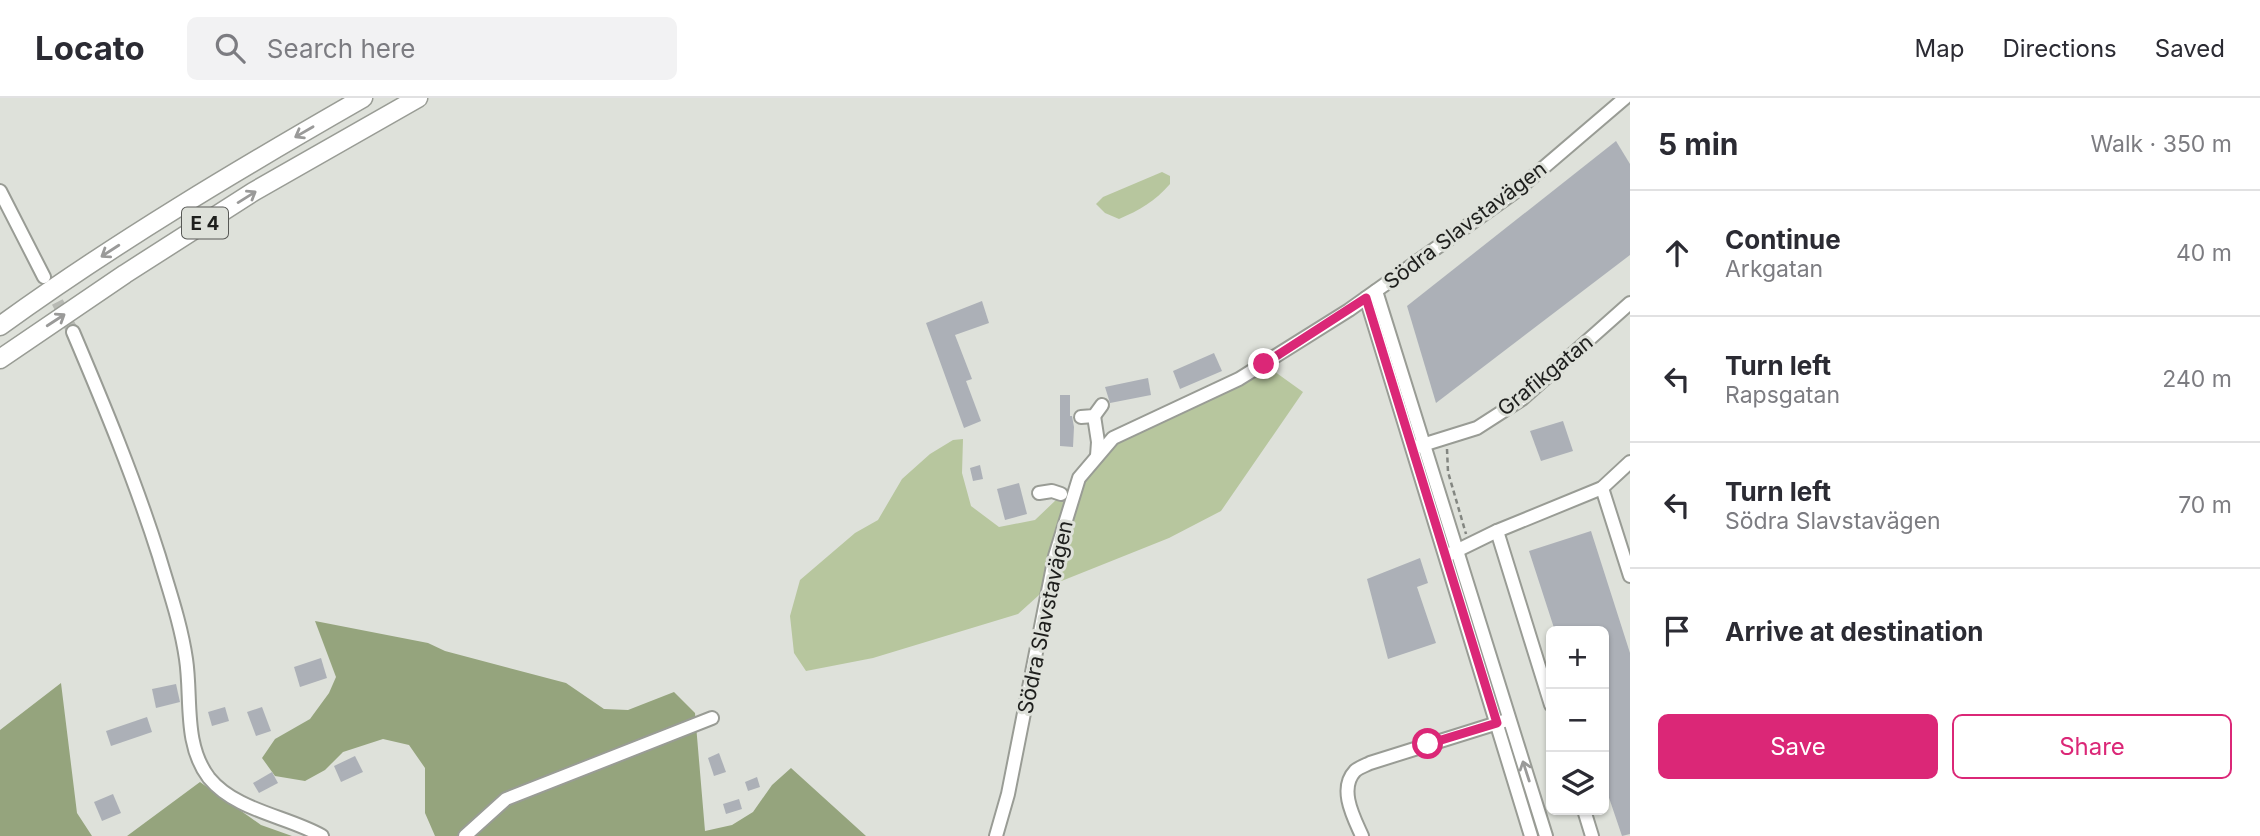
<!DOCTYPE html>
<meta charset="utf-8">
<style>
:root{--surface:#fff;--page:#f2f2f3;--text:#2b2b33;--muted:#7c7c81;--line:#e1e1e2;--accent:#db2777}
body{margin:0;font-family:Inter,sans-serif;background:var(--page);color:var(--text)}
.controls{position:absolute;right:21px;bottom:21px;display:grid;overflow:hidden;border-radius:10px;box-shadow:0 2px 5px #0004}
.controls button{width:63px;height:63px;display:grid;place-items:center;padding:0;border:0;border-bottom:2px solid var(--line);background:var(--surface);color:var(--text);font:35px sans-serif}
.stop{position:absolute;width:21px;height:21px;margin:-16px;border:5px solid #db2777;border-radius:50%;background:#fff}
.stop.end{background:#db2777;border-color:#fff;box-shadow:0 2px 7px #0008}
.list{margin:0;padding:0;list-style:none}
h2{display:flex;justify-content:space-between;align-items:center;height:91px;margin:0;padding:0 28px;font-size:30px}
h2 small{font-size:23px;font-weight:400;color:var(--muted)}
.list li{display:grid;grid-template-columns:46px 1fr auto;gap:21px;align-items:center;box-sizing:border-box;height:126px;padding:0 28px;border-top:2px solid var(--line)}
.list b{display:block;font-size:26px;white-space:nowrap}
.list p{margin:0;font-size:23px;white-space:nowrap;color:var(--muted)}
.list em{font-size:23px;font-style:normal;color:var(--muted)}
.actions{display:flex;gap:14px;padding:21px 28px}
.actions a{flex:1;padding:16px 0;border:2px solid var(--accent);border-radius:10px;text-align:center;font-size:24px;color:var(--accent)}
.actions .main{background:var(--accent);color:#fff}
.icon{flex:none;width:38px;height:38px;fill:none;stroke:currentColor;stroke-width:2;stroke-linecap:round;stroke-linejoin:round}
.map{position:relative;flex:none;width:1630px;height:738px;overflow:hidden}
header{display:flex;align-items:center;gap:42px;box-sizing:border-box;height:98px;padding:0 35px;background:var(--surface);border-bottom:2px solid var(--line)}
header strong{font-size:33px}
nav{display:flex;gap:38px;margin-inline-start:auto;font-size:24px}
.search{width:490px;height:63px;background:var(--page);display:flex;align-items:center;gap:18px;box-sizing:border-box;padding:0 24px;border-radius:10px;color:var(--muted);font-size:26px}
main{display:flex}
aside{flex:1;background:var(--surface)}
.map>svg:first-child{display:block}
</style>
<header>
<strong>Locato</strong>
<div class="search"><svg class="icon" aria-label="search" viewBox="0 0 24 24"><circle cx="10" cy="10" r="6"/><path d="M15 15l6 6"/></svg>Search here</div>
<nav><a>Map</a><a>Directions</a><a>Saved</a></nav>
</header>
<main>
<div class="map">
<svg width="1630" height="738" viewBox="0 0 1630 738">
<rect width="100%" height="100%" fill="#dee1da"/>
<g fill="#b7c69e">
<path d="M1162 74 1170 78V86C1155 103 1140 112 1119 121L1105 115 1096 106 1103 99Z"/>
<polygon points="1264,266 1303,294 1221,413 1169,440 1049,488 1018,516 873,560 806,573 794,555 790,518 800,482 855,435 878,422 902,381 930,356 953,342 963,341 962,375 971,408 999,429 1035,422 1079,380 1113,340"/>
</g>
<g fill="#95a47d">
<polygon points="315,523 428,545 445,553 566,585 604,611 628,612 674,594 695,615 705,733 732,727 753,714 772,687 791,670 866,738 435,738 425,715 425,670 409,647 383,641 343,654 325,672 305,683 275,678 262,660 275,641 310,621 329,595 336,579"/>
<polygon points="61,585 77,715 92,738 0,738 0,632"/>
<polygon points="200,684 261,727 292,738 127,738"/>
</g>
<g fill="#acb0b7">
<polygon points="1616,43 1630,66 1630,157 1436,305 1407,208"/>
<polygon points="982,203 989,225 955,237 972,281 966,283 981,323 964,330 926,225"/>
<polygon points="1214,255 1222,273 1180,291 1173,273"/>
<polygon points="1148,280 1151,297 1110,305 1105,289"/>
<polygon points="1060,297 1070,297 1070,318 1072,318 1074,329 1073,349 1060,348"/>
<polygon points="1563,323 1573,353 1541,363 1530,333"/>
<polygon points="980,367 983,381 973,383 970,370"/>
<polygon points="1019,385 1027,416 1005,422 997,391"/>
<polygon points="1591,433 1630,555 1630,736 1622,738 1604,685 1604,533 1555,533 1529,453"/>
<polygon points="1420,460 1428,485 1417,489 1436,545 1388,561 1367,481"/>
<polygon points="321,560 327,580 300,589 294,569"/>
<polygon points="176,586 180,604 156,610 152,591"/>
<polygon points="225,609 229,623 212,628 208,614"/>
<polygon points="262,609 271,633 256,638 247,614"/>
<polygon points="147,619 152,634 111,648 106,633"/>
<polygon points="719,655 726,674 714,678 708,660"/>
<polygon points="355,658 363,674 341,684 334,668"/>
<polygon points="272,674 278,685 259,695 253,685"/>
<polygon points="757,679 760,689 748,693 745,684"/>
<polygon points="113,696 121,715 102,723 94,704"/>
<polygon points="739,701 742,711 726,716 723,706"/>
</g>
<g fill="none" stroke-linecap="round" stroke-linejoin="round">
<polyline stroke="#b8bab4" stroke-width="12" stroke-dasharray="12 6" stroke-linecap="butt" points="49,188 73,234"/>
<g stroke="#999c95" stroke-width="16">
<g id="minor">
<polyline points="0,93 44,179"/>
<polyline points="1376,193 1546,738"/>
<polyline points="1366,200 1531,738"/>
<path d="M73 234C104 307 135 382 159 458 169 492 181 526 186 561 192 600 183 646 209 680 236 713 287 718 322 738"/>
<polyline points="1094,318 1098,344 1097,358"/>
<polyline points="1081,319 1094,318 1102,307"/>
<polyline points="1416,349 1477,330 1522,301 1630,205"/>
<polyline points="1602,390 1630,478"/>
<polyline points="1039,395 1052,393 1061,396"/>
<polyline points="1450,456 1497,433"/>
<polyline points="1551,607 1497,433 1602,390 1630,364"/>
<polyline points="1584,712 1592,738"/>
<polyline points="465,738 506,701 712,620"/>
<polyline points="996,738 1008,696 1055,458 1079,380 1113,340 1239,281 1349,212 1515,94 1625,0"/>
<path d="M1362 738C1354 720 1338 691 1355 673 1358 670 1366 667 1370 665L1504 623"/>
</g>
</g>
<g stroke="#999c95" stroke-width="21">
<g id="highway">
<path d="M0 228C116 144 239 71 363 0"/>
<polyline points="0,261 125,176 253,94 418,0"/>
</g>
</g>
<polyline stroke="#838681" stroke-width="2.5" stroke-dasharray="5 3.5" stroke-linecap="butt" points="1447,351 1448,374 1466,436"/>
<use href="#minor" stroke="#fff" stroke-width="12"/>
<use href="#highway" stroke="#fff" stroke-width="18"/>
</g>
<defs><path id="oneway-shaft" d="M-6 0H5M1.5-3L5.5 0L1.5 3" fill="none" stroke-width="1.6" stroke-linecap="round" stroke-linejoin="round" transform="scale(1.75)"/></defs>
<g stroke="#9a9a99">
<use href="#oneway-shaft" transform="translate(304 34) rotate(150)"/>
<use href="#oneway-shaft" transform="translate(247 99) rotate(-32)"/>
<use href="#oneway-shaft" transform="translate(110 153) rotate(147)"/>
<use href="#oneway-shaft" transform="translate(56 222) rotate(-33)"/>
<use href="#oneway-shaft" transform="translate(1526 673) rotate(-108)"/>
</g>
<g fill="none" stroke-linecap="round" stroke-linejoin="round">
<polyline stroke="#db2777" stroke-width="9" points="1264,266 1366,200 1497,625 1428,646"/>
</g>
<g text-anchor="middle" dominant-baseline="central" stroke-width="6" stroke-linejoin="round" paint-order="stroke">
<rect fill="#dee1da" stroke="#585956" stroke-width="2" x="182" y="109.5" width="46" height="31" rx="5"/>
<g font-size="19" font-weight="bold" fill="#1e1f1d">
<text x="205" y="125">E 4</text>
</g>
<g font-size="21" fill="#1e1f1d" stroke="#dee1da">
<text transform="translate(1465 127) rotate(-37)">Södra Slavstavägen</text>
<text transform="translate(1545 277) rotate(-39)">Grafikgatan</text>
<text transform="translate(1045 519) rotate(-78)">Södra Slavstavägen</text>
</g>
</g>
</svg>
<div class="controls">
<button>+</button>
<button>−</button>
<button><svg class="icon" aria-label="layers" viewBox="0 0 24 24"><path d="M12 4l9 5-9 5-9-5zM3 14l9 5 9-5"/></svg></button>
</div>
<div class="stop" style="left:1428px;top:646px"></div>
<div class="stop end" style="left:1264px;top:266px"></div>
</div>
<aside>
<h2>5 min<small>Walk · 350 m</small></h2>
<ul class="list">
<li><svg class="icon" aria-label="ahead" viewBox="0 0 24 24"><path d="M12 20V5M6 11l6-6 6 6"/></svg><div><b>Continue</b><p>Arkgatan</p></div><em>40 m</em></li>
<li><svg class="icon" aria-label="left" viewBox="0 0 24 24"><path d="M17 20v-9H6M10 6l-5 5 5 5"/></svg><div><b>Turn left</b><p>Rapsgatan</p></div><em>240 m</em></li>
<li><svg class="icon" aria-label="left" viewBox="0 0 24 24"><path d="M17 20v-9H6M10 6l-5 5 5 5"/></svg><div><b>Turn left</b><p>Södra Slavstavägen</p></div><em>70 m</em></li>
<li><svg class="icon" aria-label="arrive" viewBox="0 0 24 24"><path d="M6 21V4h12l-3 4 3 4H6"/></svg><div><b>Arrive at destination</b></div></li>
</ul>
<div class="actions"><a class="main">Save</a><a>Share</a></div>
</aside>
</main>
